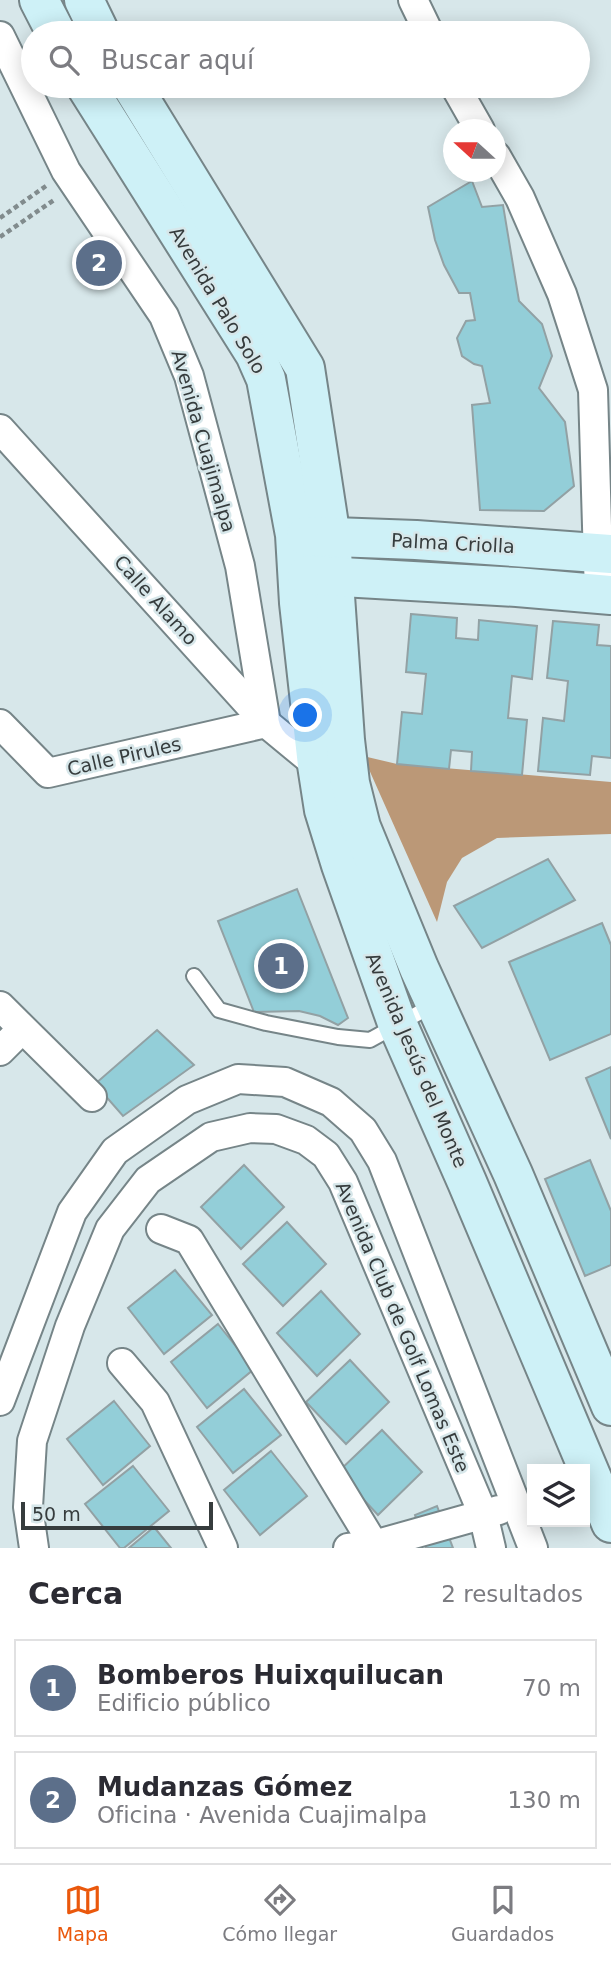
<!DOCTYPE html>
<html lang="es">
<meta charset="utf-8">
<style>
:root{--surface:#fff;--page:#f2f2f3;--text:#2b2b33;--muted:#7c7c81;--line:#e1e1e2;--accent:#ea580c}
body{margin:0;font-family:"DejaVu Sans",sans-serif;background:var(--page);color:var(--text)}
.controls{position:absolute;right:21px;bottom:21px;display:grid;overflow:hidden;border-radius:0px;box-shadow:0 4px 18px #0003}
.controls button{width:63px;height:63px;display:grid;place-items:center;padding:0;border:0;border-bottom:2px solid var(--line);background:var(--surface);color:var(--text);font:35px sans-serif}
.compass{position:absolute;left:443px;top:119px;width:63px;height:63px;border-radius:50%;background:var(--surface);box-shadow:0 4px 18px #0003;rotate:291deg}
.scale{position:absolute;left:21px;bottom:18px;width:192px;box-sizing:border-box;padding-left:7px;border:4px solid #363c3d;border-top:0;font-size:19px;line-height:24px;white-space:nowrap;color:#363c3d;-webkit-text-stroke:5px #d7e7ea;paint-order:stroke}
.you{position:absolute;left:306px;top:716px;width:24px;height:24px;margin:-18px;border:5px solid #fff;border-radius:50%;background:#1a73e8;box-shadow:0 0 0 10px #1a73e833}
.badge{display:grid;place-items:center;width:46px;height:46px;border-radius:50%;background:var(--accent);color:#fff;font-size:23px;font-weight:700}
.pin{position:absolute;translate:-50% -50%;border:4px solid #fff;box-shadow:0 2px 7px #0006}
.list{margin:0;padding:0;list-style:none}
h2{display:flex;justify-content:space-between;align-items:center;height:91px;margin:0;padding:0 28px;font-size:30px}
h2 small{font-size:23px;font-weight:400;color:var(--muted)}
.list li{display:grid;grid-template-columns:46px 1fr auto;gap:21px;align-items:center;box-sizing:border-box;height:98px;margin:0 14px 14px;padding:0 14px;border:2px solid var(--line);border-radius:0px}
.list b{display:block;font-size:26px;white-space:nowrap}
.list p{margin:0;font-size:23px;white-space:nowrap;color:var(--muted)}
.list em{font-size:23px;font-style:normal;color:var(--muted)}
.icon{flex:none;width:38px;height:38px;fill:none;stroke:currentColor;stroke-width:2;stroke-linecap:round;stroke-linejoin:round}
.map{position:relative;flex:none;width:611px;height:1548px;overflow:hidden}
.search{position:absolute;background:var(--surface);box-shadow:0 4px 18px #0003;left:21px;right:21px;top:21px;height:77px;display:flex;align-items:center;gap:18px;box-sizing:border-box;padding:0 24px;border-radius:38px;color:var(--muted);font-size:26px}
.sheet{height:315px;background:var(--surface)}
nav{display:flex;justify-content:space-around;align-items:center;box-sizing:border-box;height:98px;border-top:2px solid var(--line);background:var(--surface);font-size:19px;color:var(--muted)}
nav a{display:grid;justify-items:center;gap:4px}
nav .on{color:var(--accent)}
.map>svg:first-child{display:block}
</style>
<div class="map">
<svg width="611" height="1548" viewBox="0 0 611 1548">
<rect width="100%" height="100%" fill="#d7e7ea"/>
<polygon fill="#bb9877" points="363,756 397,764 611,782 611,834 497,838 462,858 447,882 437,922"/>
<g fill="#93ced8" stroke="#92a1a4" stroke-width="2">
<polygon points="472,181 482,207 503,205 519,301 542,324 552,356 539,388 565,422 574,486 544,511 480,510 472,405 490,403 482,366 474,364 462,356 457,338 466,321 475,320 470,293 459,293 444,265 435,240 428,207"/>
<polygon points="411,614 457,618 456,638 478,640 479,620 537,626 532,679 512,676 508,718 527,720 522,775 471,771 472,752 451,750 449,769 397,764 402,712 422,714 426,674 406,672"/>
<polygon points="553,621 599,625 597,645 611,646 611,758 592,756 590,775 538,771 543,718 564,721 568,681 547,678"/>
<polygon points="548,859 575,900 482,948 454,906"/>
<polygon points="297,889 348,1018 338,1025 320,1016 299,1011 254,1012 218,921"/>
<polygon points="602,923 611,945 611,1034 550,1060 509,962"/>
<polygon points="157,1030 194,1065 123,1116 95,1084"/>
<polygon points="611,1067 611,1139 586,1078"/>
<polygon points="590,1160 611,1211 611,1265 585,1276 545,1179"/>
<polygon points="244,1165 284,1207 241,1249 201,1207"/>
<polygon points="287,1222 326,1264 283,1306 243,1264"/>
<polygon points="175,1270 212,1315 164,1354 128,1308"/>
<polygon points="321,1291 360,1334 317,1376 277,1333"/>
<polygon points="218,1324 254,1369 207,1408 171,1362"/>
<polygon points="350,1360 389,1402 346,1444 306,1402"/>
<polygon points="244,1389 281,1435 233,1473 197,1427"/>
<polygon points="114,1401 150,1446 103,1485 67,1439"/>
<polygon points="382,1430 422,1472 378,1515 338,1472"/>
<polygon points="271,1451 307,1496 260,1535 224,1490"/>
<polygon points="133,1466 169,1511 124,1548 120,1548 85,1504"/>
<polygon points="437,1506 453,1548 426,1548 415,1515"/>
<polygon points="154,1527 171,1548 129,1548"/>
</g>
<g fill="none" stroke-linecap="round" stroke-linejoin="round">
<g stroke="#768588" stroke-width="18">
<polyline id="lane" points="194,976 219,1010 266,1023 338,1037 370,1040 433,1005"/>
</g>
<g stroke="#768588" stroke-width="32">
<g id="street">
<polyline points="413,0 429,33"/>
<polyline points="0,36 66,171 164,316 189,376 240,566 266,723 48,773 0,724"/>
<polyline points="455,86 480,130"/>
<polyline points="496,156 520,198 562,294 593,390 599,594"/>
<polyline points="0,429 266,723 317,765"/>
<polyline points="0,1006 92,1097"/>
<polyline points="0,1051 22,1029"/>
<polyline points="161,1229 189,1240 374,1545"/>
<polyline points="122,1363 155,1402 223,1548"/>
<polyline points="0,1401 72,1212 115,1151 187,1100 238,1079 285,1082 331,1102 363,1130 382,1161 533,1548"/>
<polyline points="34,1548 28,1507 32,1441 70,1326 110,1229 148,1180 211,1137 250,1128 276,1129 306,1140 326,1155 343,1182 483,1514 491,1548"/>
<polyline points="348,1548 374,1545 499,1510"/>
</g>
</g>
<g stroke="#768588" stroke-width="42">
<g id="secondary">
<polyline points="39,0 56,33"/>
<polyline points="84,0 100,33"/>
<polyline points="86,86 255,354 266,379 295,535 299,603 317,765 324,810 341,865 397,1023 467,1182 611,1523"/>
<polyline points="132,86 305,368 331,538 345,740 350,783 361,827 419,968 513,1174 611,1406"/>
<polyline points="306,536 416,540 611,554"/>
<polyline points="307,575 517,587 611,595"/>
</g>
</g>
<g stroke="#818b8d" stroke-width="4.5" stroke-dasharray="5 3.5" stroke-linecap="butt">
<polyline points="0,218 46,186"/>
<polyline points="0,237 54,200"/>
</g>
<use href="#lane" stroke="#fff" stroke-width="14"/>
<use href="#street" stroke="#fff" stroke-width="28"/>
<use href="#secondary" stroke="#cef1f7" stroke-width="38"/>
</g>
<g text-anchor="middle" dominant-baseline="central" stroke-width="5" stroke-linejoin="round" paint-order="stroke">
<g font-size="19" fill="#363c3d" stroke="#d7e7ea">
<text transform="translate(218 300) rotate(59)">Avenida Palo Solo</text>
<text transform="translate(204 441) rotate(74)">Avenida Cuajimalpa</text>
<text transform="translate(453 543) rotate(3)">Palma Criolla</text>
<text transform="translate(156 600) rotate(48)">Calle Alamo</text>
<text transform="translate(124 756) rotate(-13)">Calle Pirules</text>
<text transform="translate(417 1060) rotate(67)">Avenida Jesús del Monte</text>
<text transform="translate(403 1327) rotate(67)">Avenida Club de Golf Lomas Este</text>
</g>
</g>
</svg>
<div class="controls">
<button><svg class="icon" aria-label="layers" viewBox="0 0 24 24"><path d="M12 4l9 5-9 5-9-5zM3 14l9 5 9-5"/></svg></button>
</div>
<svg class="compass" viewBox="-18 -18 36 36"><path d="M0-13l5 13h-10z" fill="#e53935"/><path d="M0 13l5-13h-10z" fill="#7c7c81"/></svg>
<div class="scale">50 m</div>
<div class="you"></div>
<div class="pin badge" style="left:281px;top:966px;background:#5c6f8a">1</div>
<div class="pin badge" style="left:99px;top:263px;background:#5c6f8a">2</div>
<div class="search"><svg class="icon" aria-label="search" viewBox="0 0 24 24"><circle cx="10" cy="10" r="6"/><path d="M15 15l6 6"/></svg>Buscar aquí</div>
</div>
<section class="sheet">
<h2>Cerca<small>2 resultados</small></h2>
<ul class="list">
<li><span class="badge" style="background:#5c6f8a">1</span><div><b>Bomberos Huixquilucan</b><p>Edificio público</p></div><em>70 m</em></li>
<li><span class="badge" style="background:#5c6f8a">2</span><div><b>Mudanzas Gómez</b><p>Oficina · Avenida Cuajimalpa</p></div><em>130 m</em></li>
</ul>
</section>
<nav>
<a class="on"><svg class="icon" aria-label="map" viewBox="0 0 24 24"><path d="M3 6l6-2 6 2 6-2v14l-6 2-6-2-6 2zM9 4v14M15 6v14"/></svg>Mapa</a>
<a><svg class="icon" aria-label="directions" viewBox="0 0 24 24"><path d="M12 3l9 9-9 9-9-9zM9 14v-3h6M13 9l2 2-2 2"/></svg>Cómo llegar</a>
<a><svg class="icon" aria-label="saved" viewBox="0 0 24 24"><path d="M7 4h10v16l-5-4-5 4z"/></svg>Guardados</a>
</nav>
